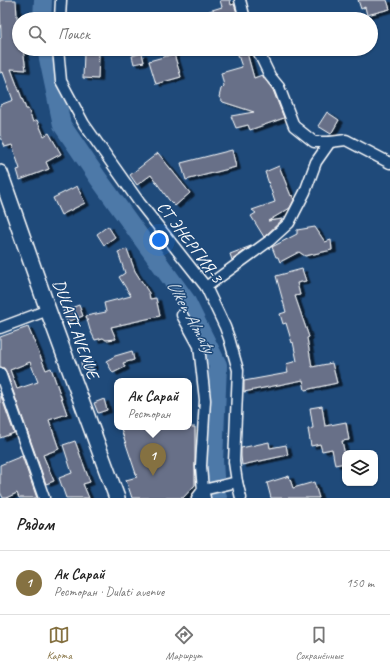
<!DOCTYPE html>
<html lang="ru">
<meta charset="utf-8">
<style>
:root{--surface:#fff;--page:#f2f2f2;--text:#222;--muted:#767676;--line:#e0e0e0;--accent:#857141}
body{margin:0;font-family:Caveat,sans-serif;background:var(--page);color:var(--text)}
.controls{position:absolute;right:12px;bottom:12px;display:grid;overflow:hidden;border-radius:8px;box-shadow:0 1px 3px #0004}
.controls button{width:36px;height:36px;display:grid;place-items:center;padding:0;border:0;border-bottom:1px solid var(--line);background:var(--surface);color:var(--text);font:20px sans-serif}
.you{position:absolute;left:159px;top:240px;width:14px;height:14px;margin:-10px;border:3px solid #fff;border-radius:50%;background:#1a73e8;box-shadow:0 0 0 6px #1a73e833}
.badge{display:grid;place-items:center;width:26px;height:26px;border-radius:50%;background:var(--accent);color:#fff;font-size:13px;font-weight:700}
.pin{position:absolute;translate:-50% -33px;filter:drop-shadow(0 1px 2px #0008)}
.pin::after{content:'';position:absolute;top:21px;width:14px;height:12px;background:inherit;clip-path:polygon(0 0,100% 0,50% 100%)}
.popup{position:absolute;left:114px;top:378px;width:78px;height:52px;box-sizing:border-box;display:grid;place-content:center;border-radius:8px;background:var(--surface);filter:drop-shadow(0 1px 3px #0005);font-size:13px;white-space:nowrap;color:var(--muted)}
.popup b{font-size:15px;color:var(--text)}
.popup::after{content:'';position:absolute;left:50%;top:100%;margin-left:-8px;border:8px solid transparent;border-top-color:var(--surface)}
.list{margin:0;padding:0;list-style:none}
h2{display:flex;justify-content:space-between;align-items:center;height:52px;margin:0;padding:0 16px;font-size:17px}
h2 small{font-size:13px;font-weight:400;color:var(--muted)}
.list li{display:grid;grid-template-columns:26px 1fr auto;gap:12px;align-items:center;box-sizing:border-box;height:64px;padding:0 16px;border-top:1px solid var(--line)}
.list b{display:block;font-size:15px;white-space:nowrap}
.list p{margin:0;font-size:13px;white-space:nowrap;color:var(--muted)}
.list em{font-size:13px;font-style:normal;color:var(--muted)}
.icon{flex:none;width:22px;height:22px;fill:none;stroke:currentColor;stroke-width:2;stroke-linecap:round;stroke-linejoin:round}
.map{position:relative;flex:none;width:390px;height:498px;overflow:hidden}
.search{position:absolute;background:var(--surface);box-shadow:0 1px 3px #0004;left:12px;right:12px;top:12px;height:44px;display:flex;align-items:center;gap:10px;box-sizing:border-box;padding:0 14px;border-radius:22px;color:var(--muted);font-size:15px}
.sheet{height:116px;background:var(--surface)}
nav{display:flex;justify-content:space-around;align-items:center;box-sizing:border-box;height:56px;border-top:1px solid var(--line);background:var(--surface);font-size:11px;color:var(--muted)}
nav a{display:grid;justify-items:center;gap:2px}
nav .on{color:var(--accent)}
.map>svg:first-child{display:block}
</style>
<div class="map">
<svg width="390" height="498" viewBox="0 0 390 498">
<defs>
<filter id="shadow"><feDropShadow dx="4.5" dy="2.5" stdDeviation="0" flood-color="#0009"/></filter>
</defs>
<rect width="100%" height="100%" fill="#1f4a7a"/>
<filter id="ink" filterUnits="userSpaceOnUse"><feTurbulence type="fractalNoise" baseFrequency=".025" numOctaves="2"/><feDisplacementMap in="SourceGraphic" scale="8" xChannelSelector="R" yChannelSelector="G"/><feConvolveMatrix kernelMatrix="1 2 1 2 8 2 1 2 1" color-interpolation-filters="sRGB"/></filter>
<g filter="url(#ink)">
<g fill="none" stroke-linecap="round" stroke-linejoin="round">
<g stroke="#4e79a8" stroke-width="18">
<polyline points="42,19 43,0"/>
<polyline points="46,49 62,125 98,178 186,300 218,365 214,461 216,491 218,498"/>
</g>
</g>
<g fill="#677088" stroke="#fff" fill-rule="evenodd" filter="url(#shadow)">
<polygon points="0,0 16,0 19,49 23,49 26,70 11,69 26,109 28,109 33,122 37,120 44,136 49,133 61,154 46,162 49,169 20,180 17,170 20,169 12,145 5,147 0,135 0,105 13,100 3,72 0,73 0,39 1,38"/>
<polygon points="220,0 230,0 231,5 234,4 238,16 227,19 212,19 209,11 222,7"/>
<polygon points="358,0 387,0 390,9 367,15 365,7 361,9"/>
<polygon points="236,49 246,49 254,78 262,75 273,90 284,118 250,130 248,125 236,128 231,116 254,112 223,102 219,97 221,89 224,86 221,73 242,67"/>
<polygon points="84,53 99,54 98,79 83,78"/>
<polygon points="142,53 144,62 134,64 132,56"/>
<polygon points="174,54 181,77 156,84 149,61"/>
<polygon points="327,112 339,120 331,134 318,126"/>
<polygon points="232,150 236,167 186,180 181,163"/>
<polygon points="158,153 190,193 175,206 169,200 151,175 137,185 130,175"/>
<polygon points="279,166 291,196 292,195 294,200 290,208 268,221 283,219 264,237 251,216 256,213 252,210 275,202 265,172"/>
<polygon points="77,186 85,203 61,215 53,198"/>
<polygon points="108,226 115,237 104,245 97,234"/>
<polygon points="315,227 325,242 331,240 332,250 305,256 299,252 280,262 278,257 276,257 272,247 297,234 297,230"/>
<polygon points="251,246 232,260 230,254"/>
<polygon points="127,249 135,271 149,293 150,299 156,298 160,316 111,327 116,339 106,340 103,338 95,340 90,330 86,316 106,312 104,303 131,296 119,277 125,273 118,252"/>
<polygon points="302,269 306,281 297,283 300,295 295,296 309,337 307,338 312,367 332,363 337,383 305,390 303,380 244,392 244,381 288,373 286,364 297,361 293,342 292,343 286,323 283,324 280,314 286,312 276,276"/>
<polygon points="79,305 83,316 67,322 63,311"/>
<path d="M28 327 46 370 51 368 67 414 49 420 59 449 43 455 54 481 46 484 6 371 4 368 0 367V337ZM30 362 38 382 17 389 10 370Z"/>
<polygon points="132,351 134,360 123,363 125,367 113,373 106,361 115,356"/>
<polygon points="91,359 93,367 82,369 81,362"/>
<polygon points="0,393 14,433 0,438"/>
<polygon points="104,399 107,410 98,413 94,403"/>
<polygon points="322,406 325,426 346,422 349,440 342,441 345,455 345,463 335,465 332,449 322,451 320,444 311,446 308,429 313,428 310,408"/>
<polygon points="126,427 195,427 195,485 183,498 132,498 126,480 137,477 121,429"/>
<polygon points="75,441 90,482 83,484 89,498 66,498 59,478 72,473 63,445"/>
<polygon points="269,442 270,448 286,445 288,455 242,465 241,456 241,448"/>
<polygon points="22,456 37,498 19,498 17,493 6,498 3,498 0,492 0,465"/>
<polygon points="289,476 293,488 314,482 319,498 271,498 267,483"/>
</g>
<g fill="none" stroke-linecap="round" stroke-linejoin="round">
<g stroke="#fff" stroke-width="13">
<g id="minor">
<polyline points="240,0 245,19"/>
<polyline points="60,19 61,0"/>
<polyline points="58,49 61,81 84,124 139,202 206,287 225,327 229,338 238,370 234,462 237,482 241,498"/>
<polyline points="257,49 270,76 279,87 294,126 314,142 330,142 346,140 390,163"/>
<polyline points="206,287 269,241 289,223 305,192 316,162 330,142"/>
<polyline points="182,315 199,346 205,400 201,466 203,490 205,498"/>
<polyline points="0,328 48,310"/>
<polyline points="0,373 44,498"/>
<polyline points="197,498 203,490 237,482"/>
</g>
</g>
<g stroke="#fff" stroke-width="18">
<polyline id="secondary" points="0,173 48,310 117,498"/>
</g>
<use href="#minor" stroke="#1f4a7a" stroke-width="10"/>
<use href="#secondary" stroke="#1f4a7a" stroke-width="15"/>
</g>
</g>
<g text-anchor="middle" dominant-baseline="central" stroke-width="3" stroke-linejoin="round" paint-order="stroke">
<g font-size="17" fill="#fff" stroke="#1f4a7a">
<text transform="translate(190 242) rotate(53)">СТ ЭНЕРГИЯ-3</text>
<text transform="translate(76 329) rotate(70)">DULATI AVENUE</text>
</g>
<g font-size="18" font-style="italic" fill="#d3dee9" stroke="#1f4a7a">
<text transform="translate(191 316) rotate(61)">Ulken Almaty</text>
</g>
</g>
</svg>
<div class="controls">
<button><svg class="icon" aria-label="layers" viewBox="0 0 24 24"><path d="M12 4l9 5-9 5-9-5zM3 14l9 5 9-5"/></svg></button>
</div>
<div class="you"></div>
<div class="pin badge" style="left:153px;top:476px">1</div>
<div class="popup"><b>Ак Сарай</b>Ресторан</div>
<div class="search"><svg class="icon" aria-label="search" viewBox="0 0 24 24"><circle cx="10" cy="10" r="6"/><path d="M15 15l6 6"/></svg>Поиск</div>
</div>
<section class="sheet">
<h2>Рядом<small></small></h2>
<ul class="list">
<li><span class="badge">1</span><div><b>Ак Сарай</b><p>Ресторан · Dulati avenue</p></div><em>150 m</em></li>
</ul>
</section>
<nav>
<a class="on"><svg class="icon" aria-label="map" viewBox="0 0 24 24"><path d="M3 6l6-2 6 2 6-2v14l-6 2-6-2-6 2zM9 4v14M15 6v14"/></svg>Карта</a>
<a><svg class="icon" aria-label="directions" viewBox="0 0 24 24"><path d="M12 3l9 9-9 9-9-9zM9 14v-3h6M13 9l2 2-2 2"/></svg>Маршрут</a>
<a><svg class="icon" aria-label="saved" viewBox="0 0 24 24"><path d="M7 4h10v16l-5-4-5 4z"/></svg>Сохранённые</a>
</nav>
